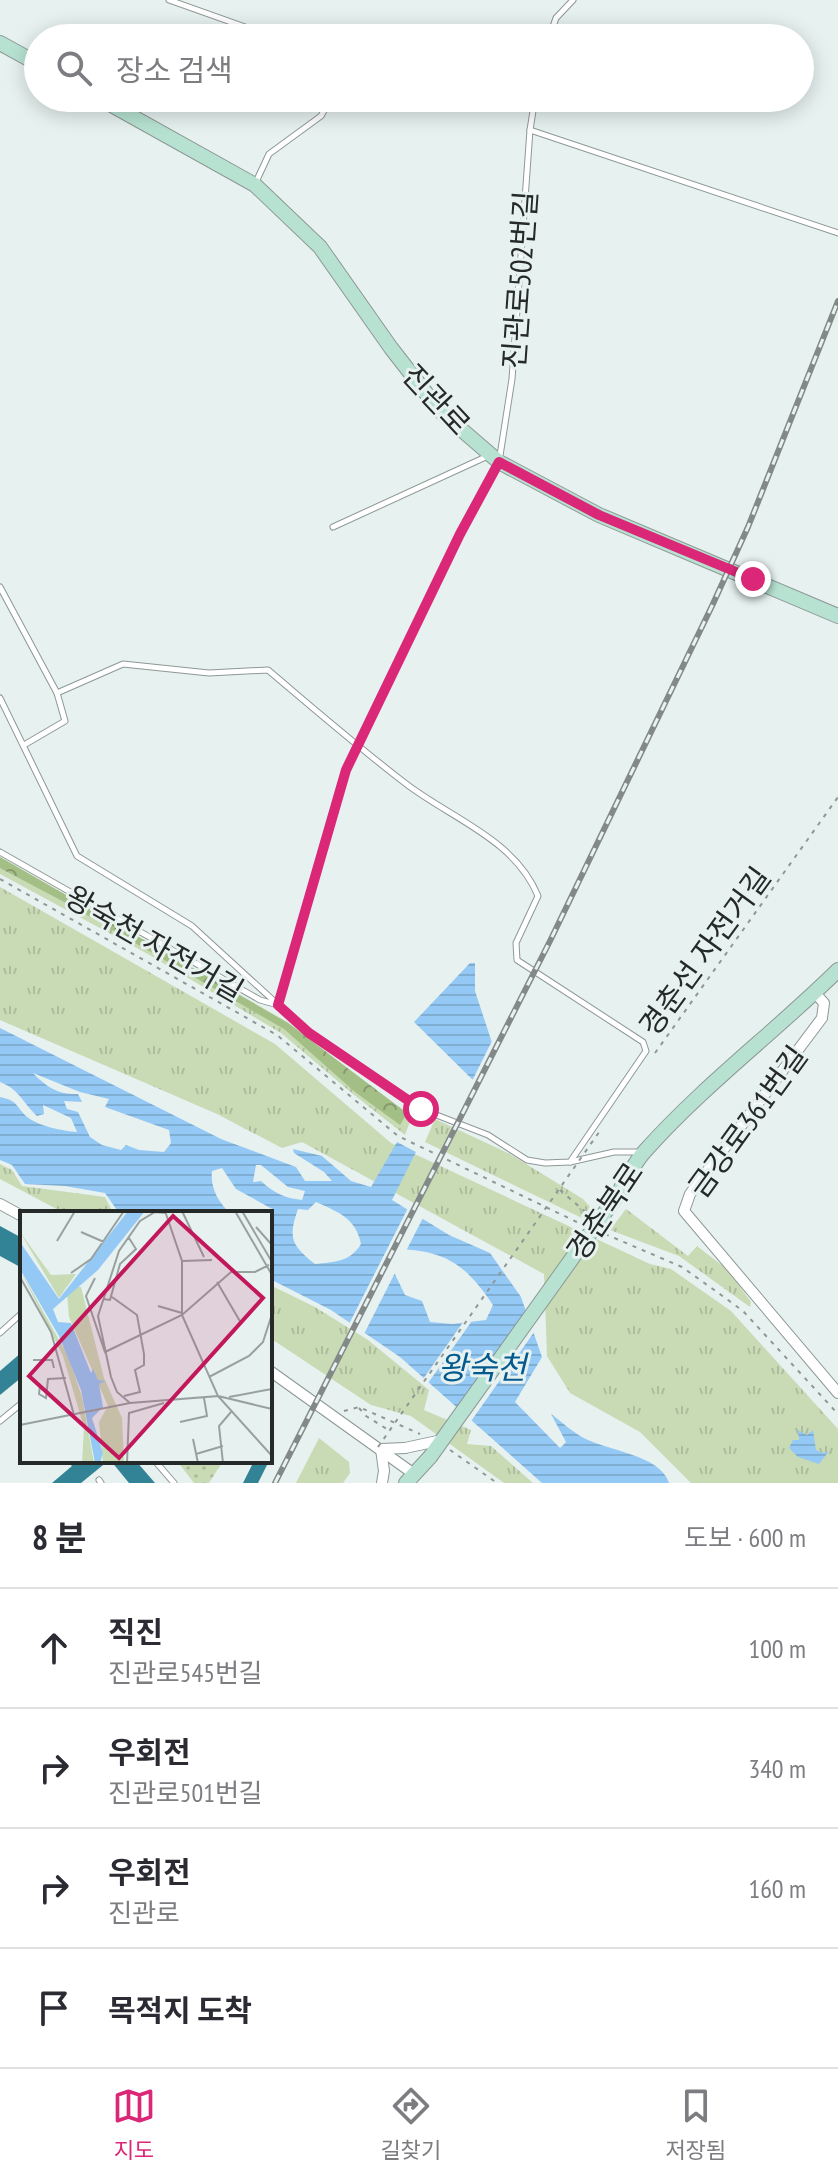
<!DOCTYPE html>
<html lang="ko">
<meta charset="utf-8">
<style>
:root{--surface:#fff;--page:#f2f2f3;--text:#2b2b33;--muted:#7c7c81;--line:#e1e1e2;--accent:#db2777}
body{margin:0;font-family:"PT Sans Narrow","Noto Sans KR",sans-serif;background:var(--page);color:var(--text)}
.stop{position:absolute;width:24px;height:24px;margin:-18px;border:6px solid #db2777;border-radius:50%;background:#fff}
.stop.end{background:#db2777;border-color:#fff;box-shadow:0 2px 8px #0008}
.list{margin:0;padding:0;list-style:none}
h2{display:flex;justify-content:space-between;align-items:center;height:104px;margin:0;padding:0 32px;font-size:34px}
h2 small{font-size:26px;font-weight:400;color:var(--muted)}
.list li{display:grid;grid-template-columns:52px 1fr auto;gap:24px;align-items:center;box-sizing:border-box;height:120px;padding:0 32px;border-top:2px solid var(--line)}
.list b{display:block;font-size:30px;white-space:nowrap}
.list p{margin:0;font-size:26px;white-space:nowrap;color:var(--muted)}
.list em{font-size:26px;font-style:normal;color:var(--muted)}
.icon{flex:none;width:44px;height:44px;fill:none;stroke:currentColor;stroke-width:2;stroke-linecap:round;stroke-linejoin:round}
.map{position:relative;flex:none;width:838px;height:1483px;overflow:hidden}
.search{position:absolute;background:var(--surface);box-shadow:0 4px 20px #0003;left:24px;right:24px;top:24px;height:88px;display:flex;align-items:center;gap:20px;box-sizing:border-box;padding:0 28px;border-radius:44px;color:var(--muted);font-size:30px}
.sheet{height:584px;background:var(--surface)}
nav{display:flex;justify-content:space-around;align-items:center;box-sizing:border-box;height:112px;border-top:2px solid var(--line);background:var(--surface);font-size:22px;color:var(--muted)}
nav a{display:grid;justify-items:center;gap:4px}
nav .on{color:var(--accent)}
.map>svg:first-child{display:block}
</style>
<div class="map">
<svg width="838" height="1483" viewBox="0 0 838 1483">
<defs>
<pattern id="grass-tufts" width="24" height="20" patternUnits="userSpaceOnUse" patternTransform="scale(2)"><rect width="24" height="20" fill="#c8dbb5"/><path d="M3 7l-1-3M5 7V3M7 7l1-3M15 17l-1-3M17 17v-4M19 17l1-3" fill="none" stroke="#acbc9c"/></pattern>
<pattern id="forest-crowns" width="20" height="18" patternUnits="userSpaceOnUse" patternTransform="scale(2)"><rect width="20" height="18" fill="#a4bf86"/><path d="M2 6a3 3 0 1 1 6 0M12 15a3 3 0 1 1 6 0" fill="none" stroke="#859b6e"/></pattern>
<pattern id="park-dots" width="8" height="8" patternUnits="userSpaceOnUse" patternTransform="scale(2)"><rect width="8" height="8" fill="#c8dbb5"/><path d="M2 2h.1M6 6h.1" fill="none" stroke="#acbc9c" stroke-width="1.8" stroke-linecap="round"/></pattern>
<pattern id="water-rules" width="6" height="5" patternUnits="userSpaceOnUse" patternTransform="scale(2)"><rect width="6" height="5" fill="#95c9f5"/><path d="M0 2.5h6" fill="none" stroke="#80add2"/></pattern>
</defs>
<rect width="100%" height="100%" fill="#e6f1f0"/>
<g fill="url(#grass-tufts)">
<polygon points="0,857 289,1023 364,1083 412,1116 405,1135 353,1094 281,1033 146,953 0,874"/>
<polygon points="0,887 275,1044 391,1143 650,1264 671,1269 731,1311 838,1429 838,1483 691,1483 640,1432 570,1393 547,1356 544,1274 302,1142 282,1148 217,1114 0,1020"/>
<polygon points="435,1119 510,1154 583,1199 590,1207 582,1218 425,1142"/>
<polygon points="0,1164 12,1170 22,1186 105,1197 113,1213 64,1213 0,1179"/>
<polygon points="626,1209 688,1256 697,1246 728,1270 751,1302 750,1307 679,1256 610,1230"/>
<polygon points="270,1285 315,1307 368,1340 429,1390 424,1410 471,1430 467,1444 491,1446 533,1483 504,1483 411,1416 371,1405 270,1338"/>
<polygon points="319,1438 349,1462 350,1473 343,1483 296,1483"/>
</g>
<polygon fill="url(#forest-crowns)" points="0,857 288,1023 407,1113 400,1125 355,1092 284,1029 64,902 0,868"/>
<polygon fill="url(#park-dots)" points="177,1461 223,1461 209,1483 194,1483"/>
<g fill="url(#water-rules)" fill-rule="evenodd">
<polygon points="470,963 475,963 475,991 499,1064 480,1087 414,1022"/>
<path d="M0 1028 221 1139 296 1167 305 1181H332L324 1172 294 1153 293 1149 322 1156 351 1181 371 1187 397 1142 416 1152 392 1200 449 1235 490 1253 521 1297 542 1357 515 1402 560 1448 566 1442 551 1414C561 1421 571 1431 582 1437 606 1451 660 1454 669 1483H542L400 1357 331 1310 270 1279V1221L273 1220 274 1210 236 1189 222 1168 212 1171C210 1187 218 1202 230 1213H119L105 1193 65 1186 25 1184 12 1165 0 1160V1097C18 1101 15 1105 26 1116 37 1126 63 1131 77 1132L71 1118 43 1105 44 1114 37 1116C23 1103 19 1089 0 1082ZM33 1073 80 1092 109 1099 105 1107 169 1130 171 1143 164 1152 139 1150 126 1145 121 1150 102 1145 90 1137 78 1112 67 1109 64 1101 82 1102 78 1094C59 1095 46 1087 33 1073ZM256 1165H261L288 1187 305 1191 302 1200C284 1198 274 1193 261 1181L253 1182ZM316 1202C338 1212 356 1218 361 1244 350 1262 335 1262 315 1264 291 1245 288 1238 298 1209L308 1210ZM398 1249C447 1251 466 1265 493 1305L486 1320 452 1324 430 1322 422 1301 405 1295 390 1264Z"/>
<polygon points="798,1430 807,1435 813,1430 816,1450 823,1453 829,1451 819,1464 798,1457 789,1448 793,1440 799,1440"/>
</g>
<g fill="#e6f1f0">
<polygon points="494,1037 502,1062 496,1073 483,1089 479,1090 471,1083"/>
<polygon points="409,1206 424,1216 405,1253 401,1253 394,1264 397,1269 363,1336 348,1326"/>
<polygon points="529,1306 537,1328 469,1424 454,1411"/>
<polygon points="466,1318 474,1318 426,1386 421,1382"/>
</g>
<g fill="#328396">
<polygon points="0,1226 22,1238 22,1268 0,1256"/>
<polygon points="22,1352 22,1377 0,1395 0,1371"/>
<polygon points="67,1461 108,1461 81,1483 52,1483 72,1466"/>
<polygon points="111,1461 136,1461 155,1483 129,1483"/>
<polygon points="254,1461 269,1461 258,1483 243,1483"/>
</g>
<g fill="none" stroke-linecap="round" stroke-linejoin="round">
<g stroke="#8e9896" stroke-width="7">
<g id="lane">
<polyline points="169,0 276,38"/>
<polyline points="384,38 389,38"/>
<polyline points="549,38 556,18 573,0"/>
<polyline points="530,130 838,233"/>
<polyline points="255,184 269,154 321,116 331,98"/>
<polyline points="333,527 490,455"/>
<polyline points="0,587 57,693 65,721 24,745"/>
<path d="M57 693 123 664 209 673 268 670C313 708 358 747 405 783 450 818 515 839 538 896L516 943 517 960 643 1042 646 1051 570 1162"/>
<polyline points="0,698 77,856 192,926 309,1033 421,1109 488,1135 527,1160 545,1163 570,1162 614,1152 638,1152"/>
<polyline points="0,852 260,1000 278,1005 346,770 460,534 499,462 512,379 530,130 535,98"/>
<polyline points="0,1333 22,1313"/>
<polyline points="0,1421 22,1403"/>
<polyline points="155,1461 174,1483"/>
<polyline points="99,1480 101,1483"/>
</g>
</g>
<g stroke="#8e9896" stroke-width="12">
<g id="street">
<polyline points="815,993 824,1003 822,1018 690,1194 684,1211 838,1393"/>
<polyline points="0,1204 22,1216"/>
<polyline points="270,1371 414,1474"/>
<polyline points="382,1483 384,1471 381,1449 405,1448"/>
</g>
</g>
<g stroke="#8e9896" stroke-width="16">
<g id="secondary">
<polyline points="0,43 38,64"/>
<polyline points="99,98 255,185 320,247 391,348 440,411 499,462 599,515 838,616"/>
<path d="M616 1197C625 1182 633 1164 645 1151 704 1085 775 1032 838 970"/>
<polyline points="406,1483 430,1457"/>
</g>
</g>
<g stroke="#909796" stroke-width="2" stroke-dasharray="4 6" stroke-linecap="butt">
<polyline points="0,879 277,1035 398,1136 581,1224"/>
<polyline points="655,1053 838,797"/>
<polyline points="560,1190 589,1215"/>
<polyline points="605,1234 682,1267 717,1292 743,1311 838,1414"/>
<polyline points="359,1408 366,1416 390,1431"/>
<polyline points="344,1411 359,1407 420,1434"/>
<polyline points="450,1450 497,1483"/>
</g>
<use href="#lane" stroke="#fff" stroke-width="5"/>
<use href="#street" stroke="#fff" stroke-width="10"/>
<use href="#secondary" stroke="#b7e2d1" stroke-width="14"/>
<g stroke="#828988" stroke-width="6">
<polyline id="rail" points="275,1483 550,941 712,606 748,527 838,301"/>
</g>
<use href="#rail" stroke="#e6f1f0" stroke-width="3" stroke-dasharray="9" stroke-linecap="butt"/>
<g stroke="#8e9896" stroke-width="12" stroke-linecap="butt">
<polyline id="street-bridge" points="405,1448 442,1440"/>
</g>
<g stroke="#8e9896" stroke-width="16" stroke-linecap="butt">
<polyline id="secondary-bridge" points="430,1457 616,1197"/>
</g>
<polyline stroke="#909796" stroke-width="2" stroke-dasharray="4 6" stroke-linecap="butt" points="378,1447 602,1128"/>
<use href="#street-bridge" stroke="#fff" stroke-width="10"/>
<use href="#secondary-bridge" stroke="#b7e2d1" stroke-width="14"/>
</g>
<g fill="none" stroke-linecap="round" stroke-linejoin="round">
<polyline stroke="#db2777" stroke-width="10" points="421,1109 309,1033 278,1005 346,770 460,534 499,462 599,515 753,579"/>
</g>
<g text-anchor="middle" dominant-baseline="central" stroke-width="6" stroke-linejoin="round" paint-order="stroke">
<g font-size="30" fill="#252928" stroke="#e6f1f0">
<text transform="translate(519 280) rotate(-86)">진관로502번길</text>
<text transform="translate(437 399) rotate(47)">진관로</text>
<text transform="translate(155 943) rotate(30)">왕숙천 자전거길</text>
<text transform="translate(704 951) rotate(-54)">경춘선 자전거길</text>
<text transform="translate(747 1121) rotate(-54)">금강로361번길</text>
<text transform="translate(604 1211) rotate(-56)">경춘북로</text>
</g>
<g font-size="32" font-style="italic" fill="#035a8f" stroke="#e6f1f0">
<text x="482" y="1367">왕숙천</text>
</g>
</g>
<g transform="translate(20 1211)">
<rect width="252" height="252" fill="#e6f1f0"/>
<path d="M0 21 31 64 56 63 39 87ZM0 59 48 145 62 186 74 252H62L64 217 43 145ZM56 76H61L84 167 102 207 104 252H83L79 211 88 195 49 106 47 83Z" fill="#c8dbb5"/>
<path d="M108 0H125L78 59 33 98 38 111 51 112 71 162 73 158 78 169 86 170 79 173 83 196 72 207 83 242 80 252H75L61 179 39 125 0 58V31L39 88Z" fill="#95c9f5"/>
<path fill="none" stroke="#99a1a0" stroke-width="2" d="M162 0 184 46M215 0 252 64M222 0 252 51M236 16 252 34M61 21 84 31M37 30 55 0M162 50 192 49M51 62 71 48 104 0M0 66 31 121 54 204M75 67 66 85 85 141 162 104 211 61H235L249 54M197 71 221 112M92 86 117 104 124 143V154L115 159 120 181 104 185M83 88 90 89 100 53 116 38 109 27M138 95 162 102M13 149H32L34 157M189 166 229 145 243 131 252 103M20 175 19 183 26 187 28 168 46 167M198 185 252 245M198 185 252 198M209 186 252 178M110 192 97 181 91 166 78 105 99 40 120 10 135 1 146 2M160 211 187 205 184 187M0 214 110 192 198 185 162 104V50L145 0M173 228 178 252M176 243 203 235M107 252 109 202 144 192M203 252 199 215 211 201"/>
<path fill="#c2185b" fill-opacity="0.15" stroke="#c2185b" stroke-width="4" d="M153 5 243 87 99 247 9 165Z"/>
<rect width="252" height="252" fill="none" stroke="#252928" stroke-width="4"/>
</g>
</svg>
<div class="stop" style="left:421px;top:1109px"></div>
<div class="stop end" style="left:753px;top:579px"></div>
<div class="search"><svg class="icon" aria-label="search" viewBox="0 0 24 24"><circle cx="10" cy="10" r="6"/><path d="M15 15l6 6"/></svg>장소 검색</div>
</div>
<section class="sheet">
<h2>8 분<small>도보 · 600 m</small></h2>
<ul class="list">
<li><svg class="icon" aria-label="ahead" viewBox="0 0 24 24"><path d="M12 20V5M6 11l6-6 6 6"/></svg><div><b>직진</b><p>진관로545번길</p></div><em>100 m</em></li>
<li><svg class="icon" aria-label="right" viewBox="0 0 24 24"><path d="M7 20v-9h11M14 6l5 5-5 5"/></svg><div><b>우회전</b><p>진관로501번길</p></div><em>340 m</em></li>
<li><svg class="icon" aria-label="right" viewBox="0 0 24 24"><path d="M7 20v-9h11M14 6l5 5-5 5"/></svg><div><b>우회전</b><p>진관로</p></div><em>160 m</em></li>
<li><svg class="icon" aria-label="arrive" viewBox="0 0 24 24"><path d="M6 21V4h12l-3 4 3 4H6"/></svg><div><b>목적지 도착</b></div></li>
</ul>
</section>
<nav>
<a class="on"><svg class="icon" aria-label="map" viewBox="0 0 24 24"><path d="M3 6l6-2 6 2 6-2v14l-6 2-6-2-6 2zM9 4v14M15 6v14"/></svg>지도</a>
<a><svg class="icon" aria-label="directions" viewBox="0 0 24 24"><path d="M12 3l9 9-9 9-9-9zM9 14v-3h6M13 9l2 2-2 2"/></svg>길찾기</a>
<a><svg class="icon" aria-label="saved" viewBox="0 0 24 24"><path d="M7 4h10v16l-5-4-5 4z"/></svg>저장됨</a>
</nav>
